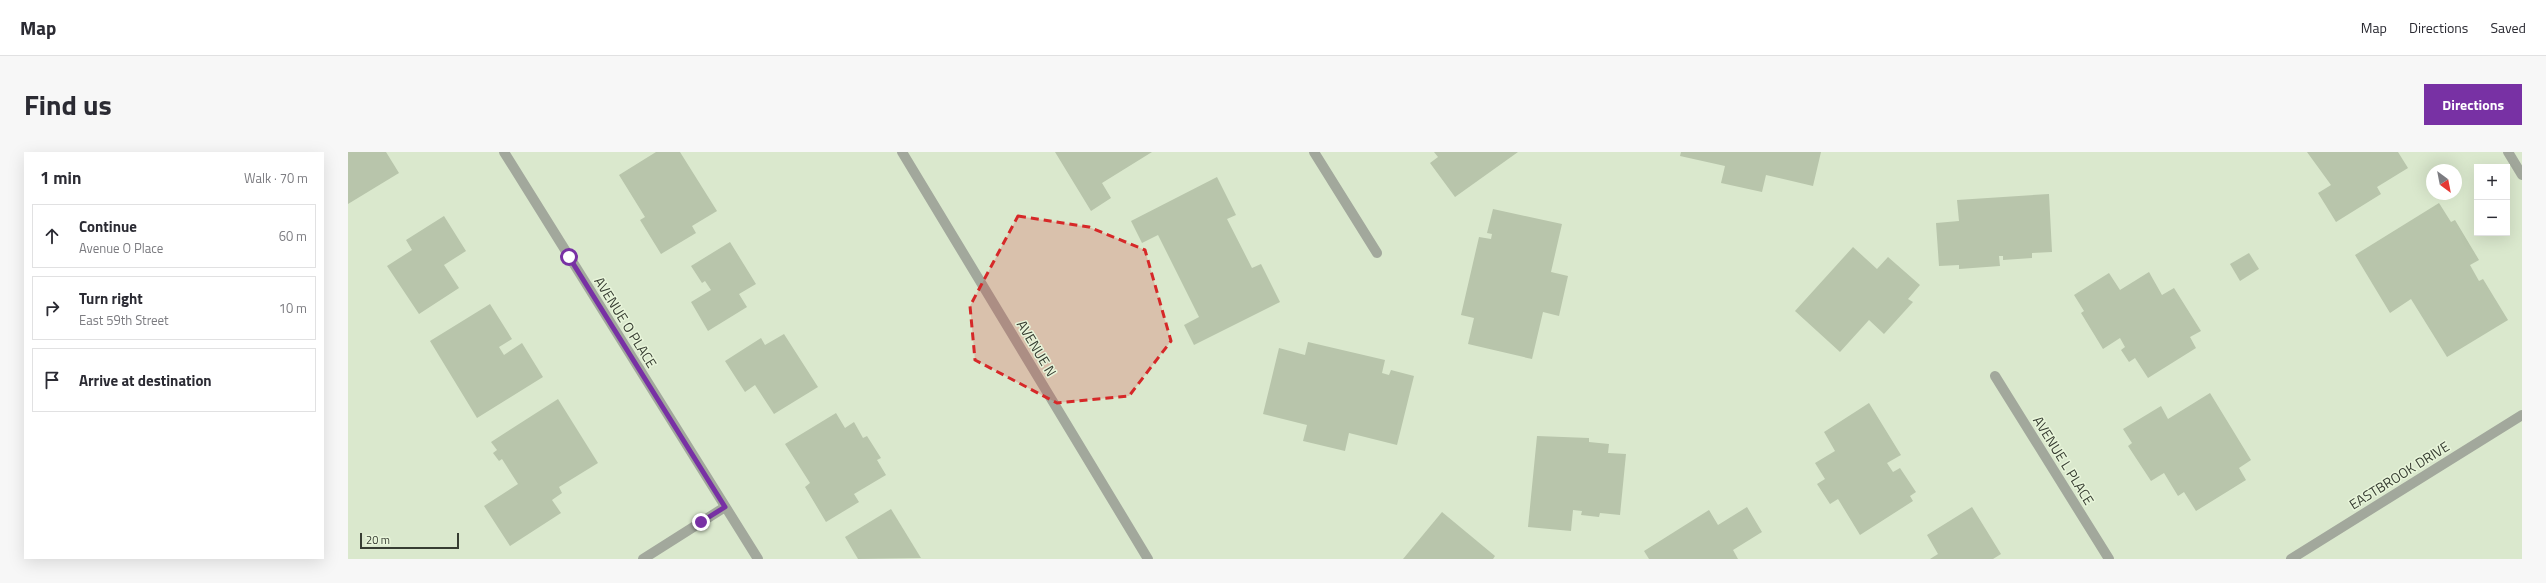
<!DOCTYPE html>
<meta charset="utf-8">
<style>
:root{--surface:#fff;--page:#f7f7f7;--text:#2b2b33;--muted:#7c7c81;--line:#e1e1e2;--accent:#7831a4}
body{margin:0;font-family:"Titillium Web",sans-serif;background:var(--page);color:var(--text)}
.controls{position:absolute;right:12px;top:12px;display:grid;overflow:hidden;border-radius:0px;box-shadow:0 4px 16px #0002}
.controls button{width:36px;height:36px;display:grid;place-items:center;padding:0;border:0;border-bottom:1px solid var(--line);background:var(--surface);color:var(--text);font:20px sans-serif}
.compass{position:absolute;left:2078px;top:12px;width:36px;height:36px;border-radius:50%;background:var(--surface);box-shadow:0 4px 16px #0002;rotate:148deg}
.scale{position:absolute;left:12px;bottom:10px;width:99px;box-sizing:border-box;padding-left:4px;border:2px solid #373d32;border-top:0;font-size:11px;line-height:14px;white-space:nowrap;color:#373d32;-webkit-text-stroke:3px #e8f5da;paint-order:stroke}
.stop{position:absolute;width:12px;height:12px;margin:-9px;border:3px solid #7831a4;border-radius:50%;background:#fff}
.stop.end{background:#7831a4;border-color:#fff;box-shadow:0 1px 4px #0008}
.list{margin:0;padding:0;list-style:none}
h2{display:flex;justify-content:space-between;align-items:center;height:52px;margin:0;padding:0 16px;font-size:17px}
h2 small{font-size:13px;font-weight:400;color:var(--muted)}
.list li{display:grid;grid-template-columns:26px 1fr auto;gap:12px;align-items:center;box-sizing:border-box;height:64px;margin:0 8px 8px;padding:0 8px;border:1px solid var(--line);border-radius:0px}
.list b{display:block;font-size:15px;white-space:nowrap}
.list p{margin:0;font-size:13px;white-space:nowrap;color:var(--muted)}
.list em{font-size:13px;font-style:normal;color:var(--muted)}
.icon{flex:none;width:22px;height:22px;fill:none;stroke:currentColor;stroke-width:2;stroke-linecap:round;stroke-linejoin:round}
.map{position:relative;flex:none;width:2174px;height:407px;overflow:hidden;border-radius:0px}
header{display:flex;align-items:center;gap:24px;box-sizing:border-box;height:56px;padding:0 20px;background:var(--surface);border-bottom:1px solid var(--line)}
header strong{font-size:19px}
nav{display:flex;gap:22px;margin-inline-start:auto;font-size:14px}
.intro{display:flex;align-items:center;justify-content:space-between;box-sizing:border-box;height:96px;padding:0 24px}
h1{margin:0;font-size:28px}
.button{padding:10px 18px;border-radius:0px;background:var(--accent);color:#fff;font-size:14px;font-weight:700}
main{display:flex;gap:24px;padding:0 24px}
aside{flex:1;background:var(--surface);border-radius:0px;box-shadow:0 4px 16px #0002}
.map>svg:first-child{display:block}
</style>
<header>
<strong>Map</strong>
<nav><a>Map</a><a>Directions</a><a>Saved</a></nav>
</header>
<div class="intro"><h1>Find us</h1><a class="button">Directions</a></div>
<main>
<aside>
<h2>1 min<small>Walk · 70 m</small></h2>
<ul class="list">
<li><svg class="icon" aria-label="ahead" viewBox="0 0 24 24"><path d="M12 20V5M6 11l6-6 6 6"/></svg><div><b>Continue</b><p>Avenue O Place</p></div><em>60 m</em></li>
<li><svg class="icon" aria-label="right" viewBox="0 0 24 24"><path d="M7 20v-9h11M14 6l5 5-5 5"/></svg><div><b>Turn right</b><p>East 59th Street</p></div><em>10 m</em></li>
<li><svg class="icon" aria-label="arrive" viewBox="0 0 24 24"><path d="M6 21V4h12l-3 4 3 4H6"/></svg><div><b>Arrive at destination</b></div></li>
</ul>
</aside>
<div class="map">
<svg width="2174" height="407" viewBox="0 0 2174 407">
<rect width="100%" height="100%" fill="#dae8cd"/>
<g fill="#b8c5ab">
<polygon points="0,0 38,0 51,21 0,52"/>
<polygon points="308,0 332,0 369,59 344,74 348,81 313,102 292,68 297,65 271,23"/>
<polygon points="707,0 804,0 754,31 763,46 743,59"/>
<polygon points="1086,0 1170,0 1107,45 1082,11 1090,5"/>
<polygon points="1333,0 1473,0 1465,34 1418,23 1414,40 1373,31 1377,14 1332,4"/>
<polygon points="1959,0 2050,0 2060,16 2029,35 2033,42 1988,70 1970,41 1983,33"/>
<polygon points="869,25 888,63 879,67 904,116 913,112 932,150 846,193 836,173 851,165 810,83 794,91 783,69"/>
<polygon points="1701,42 1704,100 1684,101 1684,106 1655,108 1655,104 1651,104 1652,114 1611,117 1611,113 1591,114 1588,71 1611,69 1609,48"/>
<polygon points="2091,51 2103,70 2107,68 2131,108 2122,113 2131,129 2135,127 2160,168 2099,205 2063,147 2042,161 2007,103"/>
<polygon points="1145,57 1214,72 1203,120 1220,124 1211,164 1195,160 1184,207 1120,192 1126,166 1113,163 1131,85 1143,87 1144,82 1139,81"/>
<polygon points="96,64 118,99 96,113 111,136 71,162 39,114 64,98 58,88"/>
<polygon points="382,90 408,132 391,142 399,155 360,179 343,150 363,138 357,129 354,131 343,114"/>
<polygon points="1505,95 1529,117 1540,105 1572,133 1560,147 1565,150 1536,182 1521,168 1492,200 1447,159"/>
<polygon points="1901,101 1911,117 1892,129 1882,112"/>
<polygon points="1801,120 1814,143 1826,136 1853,179 1842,185 1848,196 1800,226 1787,206 1781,210 1773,198 1777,195 1772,186 1755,197 1733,161 1736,159 1726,143 1761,121 1772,138"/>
<polygon points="142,152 164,187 151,195 156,203 174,191 195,225 129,266 82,189"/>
<polygon points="436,182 470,235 426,262 407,233 397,240 377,209 413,186 417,193"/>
<polygon points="960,190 1037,208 1034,221 1041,223 1043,218 1066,224 1049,293 1001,281 997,299 955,289 959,273 915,262 931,196 957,203"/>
<polygon points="1862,241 1903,308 1891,316 1898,328 1848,359 1836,340 1830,344 1816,321 1803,329 1780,294 1784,291 1775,277 1813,254 1820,267"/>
<polygon points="210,247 250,311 211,335 214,341 204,348 213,361 162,394 136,354 170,332 154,307 151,309 145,301 149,298 143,290"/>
<polygon points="1521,251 1553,303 1539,311 1545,320 1552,316 1568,340 1562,344 1565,349 1512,383 1490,347 1482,352 1469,332 1477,327 1467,311 1487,299 1476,280"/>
<polygon points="488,261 497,276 506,270 515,286 519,284 533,306 529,308 538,323 506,342 511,350 478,370 457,335 462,331 437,292"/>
<polygon points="1189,284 1241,286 1241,290 1261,292 1260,301 1278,302 1272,363 1252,361 1251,365 1233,363 1234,359 1225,358 1223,379 1180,375"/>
<polygon points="1399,355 1414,380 1385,398 1390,407 1301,407 1296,399 1361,358 1370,373"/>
<polygon points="1624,355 1653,402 1645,407 1582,407 1590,402 1579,383"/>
<polygon points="543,357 573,406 510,407 497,385"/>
<polygon points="1094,360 1147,404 1145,407 1055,407"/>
</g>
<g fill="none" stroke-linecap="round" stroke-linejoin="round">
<g stroke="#a2a89c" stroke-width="10">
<polyline points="156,0 410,407"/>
<polyline points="554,0 800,407"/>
<polyline points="966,0 1029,101"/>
<polyline points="2160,0 2174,23"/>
<polyline points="1647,224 1761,407"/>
<polyline points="295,407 377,355"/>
<polyline points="1943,407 2174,263"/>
</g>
</g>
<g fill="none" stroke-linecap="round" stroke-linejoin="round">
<polyline stroke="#7831a4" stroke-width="5" points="221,105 377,355 353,370"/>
</g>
<path fill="#d62828" fill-opacity="0.2" stroke="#d62828" stroke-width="3" stroke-dasharray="8 5" stroke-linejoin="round" d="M670 64 741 75 797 98 823 189 781 244 709 251 627 208 622 154Z"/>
<g text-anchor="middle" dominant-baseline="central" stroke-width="3" stroke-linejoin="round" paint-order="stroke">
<g font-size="14" fill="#373d32" stroke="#e8f5da">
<text transform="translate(278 170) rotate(58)">AVENUE O PLACE</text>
<text transform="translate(689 196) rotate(59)">AVENUE N</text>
<text transform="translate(1716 308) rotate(58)">AVENUE L PLACE</text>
<text transform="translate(2051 323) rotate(-32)">EASTBROOK DRIVE</text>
</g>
</g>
</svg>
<div class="controls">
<button>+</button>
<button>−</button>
</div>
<svg class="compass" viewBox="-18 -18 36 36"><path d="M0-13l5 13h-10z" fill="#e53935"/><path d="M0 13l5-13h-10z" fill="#7c7c81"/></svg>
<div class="scale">20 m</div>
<div class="stop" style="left:221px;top:105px"></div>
<div class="stop end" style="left:353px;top:370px"></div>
</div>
</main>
